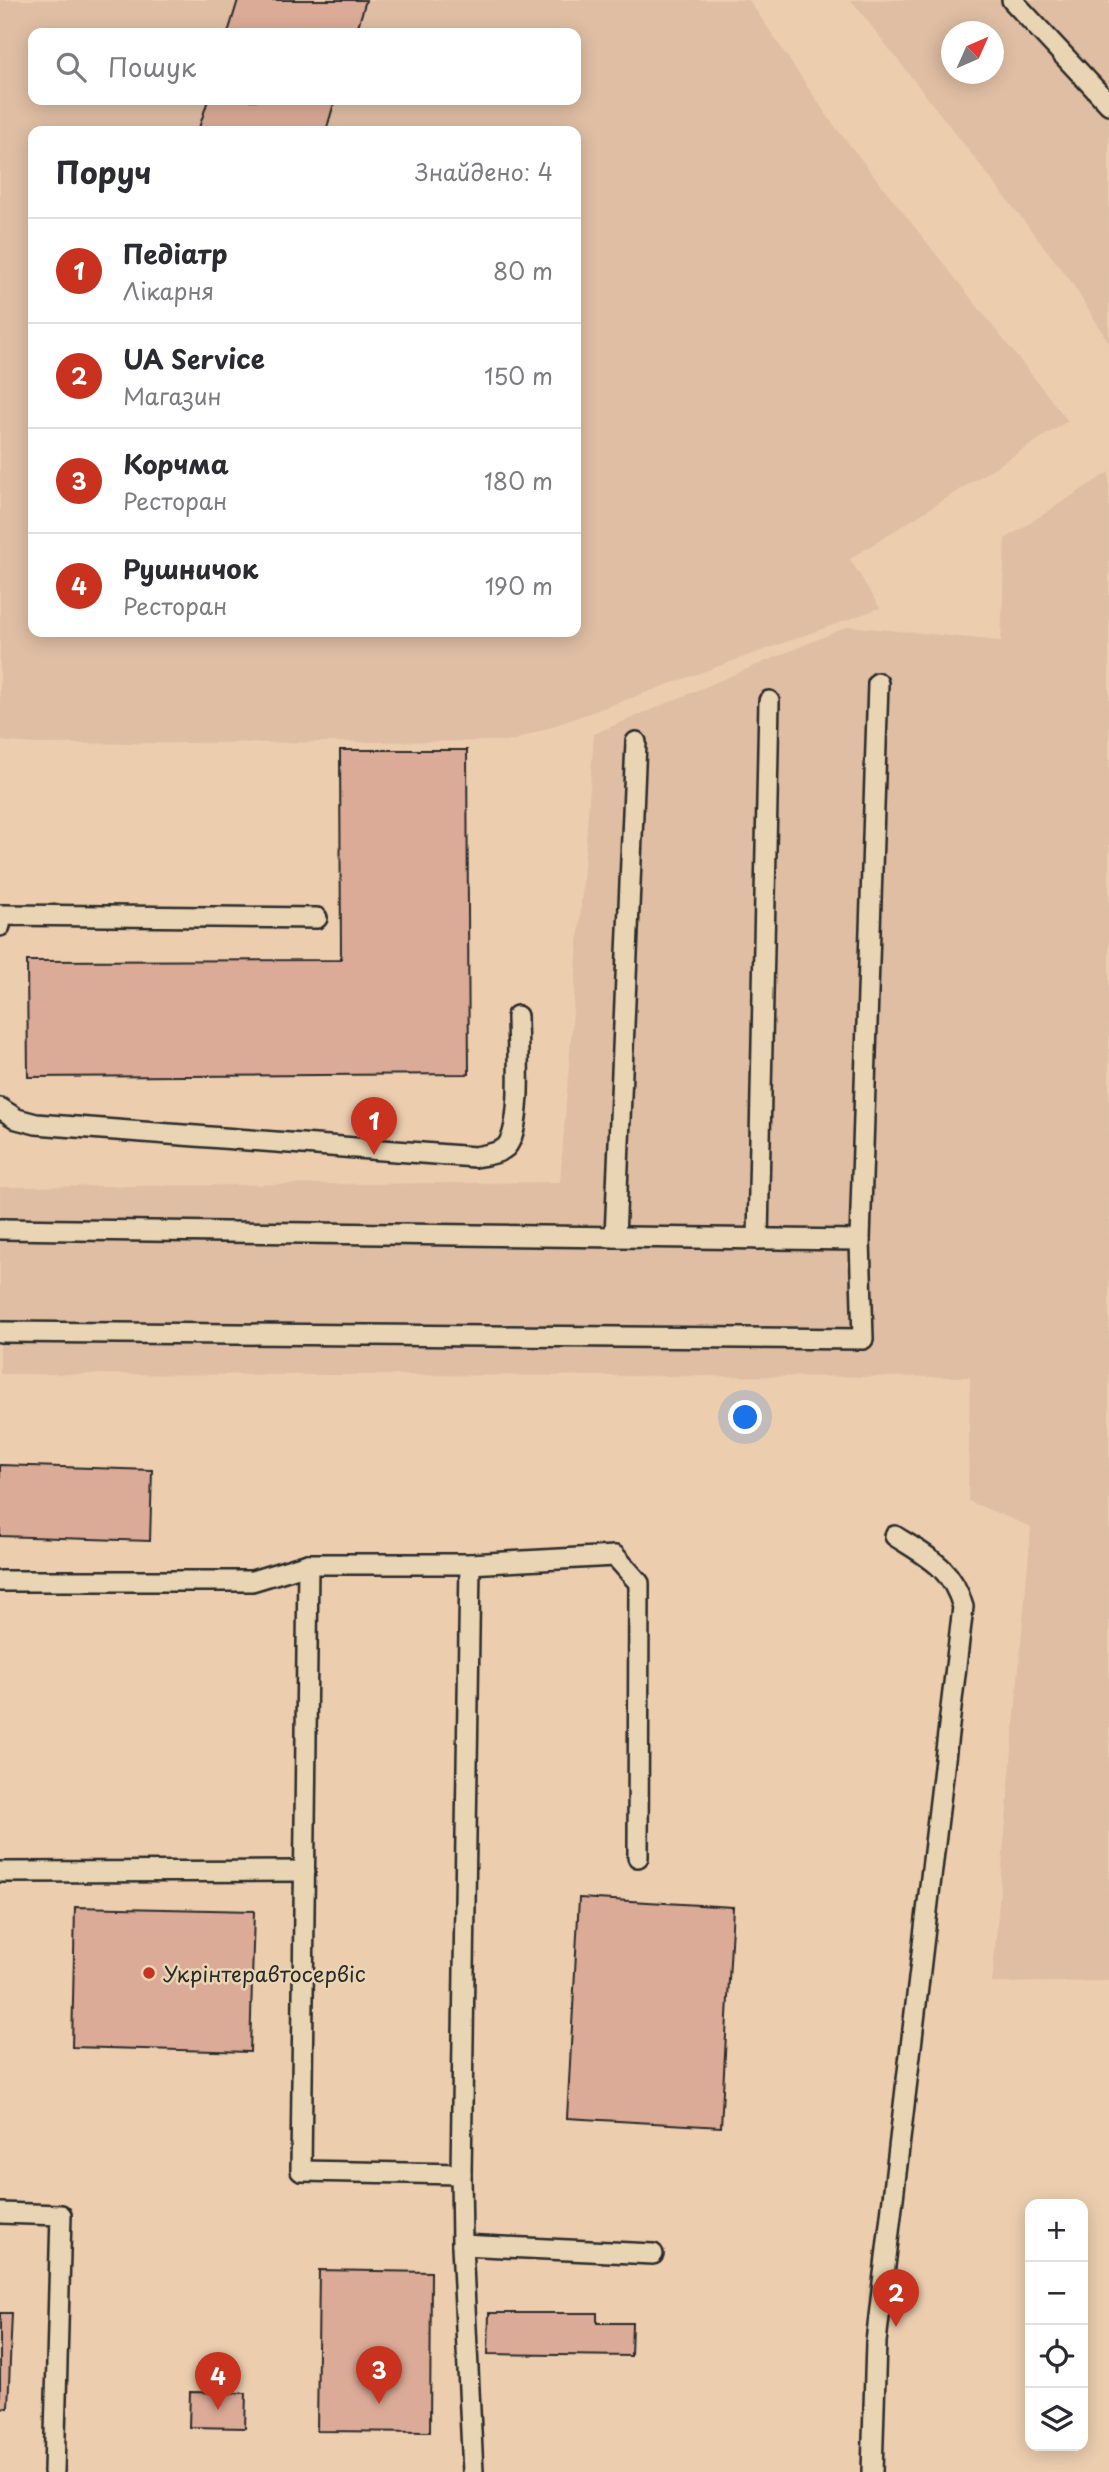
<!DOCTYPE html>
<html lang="uk">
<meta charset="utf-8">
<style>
:root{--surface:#fff;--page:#f2f2f3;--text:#2b2b33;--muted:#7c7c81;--line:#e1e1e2;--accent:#c8321e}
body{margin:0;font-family:"Playpen Sans",sans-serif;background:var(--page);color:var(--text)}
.controls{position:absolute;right:21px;bottom:21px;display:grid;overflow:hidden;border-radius:14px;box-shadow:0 4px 18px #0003}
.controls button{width:63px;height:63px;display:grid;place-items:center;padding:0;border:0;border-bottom:2px solid var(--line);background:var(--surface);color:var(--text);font:35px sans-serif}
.compass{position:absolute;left:941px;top:21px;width:63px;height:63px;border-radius:50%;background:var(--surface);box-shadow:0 4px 18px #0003;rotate:45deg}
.you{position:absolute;left:746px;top:1418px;width:24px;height:24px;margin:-18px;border:5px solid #fff;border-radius:50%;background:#1a73e8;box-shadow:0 0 0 10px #1a73e833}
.badge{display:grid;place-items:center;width:46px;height:46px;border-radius:50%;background:var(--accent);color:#fff;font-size:23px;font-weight:700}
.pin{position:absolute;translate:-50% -58px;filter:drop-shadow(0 2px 4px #0008)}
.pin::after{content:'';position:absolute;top:37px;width:24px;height:21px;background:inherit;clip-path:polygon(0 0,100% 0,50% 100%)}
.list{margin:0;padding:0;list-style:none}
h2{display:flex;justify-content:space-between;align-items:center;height:91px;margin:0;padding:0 28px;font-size:30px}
h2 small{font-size:23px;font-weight:400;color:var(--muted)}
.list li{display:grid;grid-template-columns:46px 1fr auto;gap:21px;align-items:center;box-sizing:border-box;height:105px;padding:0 28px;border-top:2px solid var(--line)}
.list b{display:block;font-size:26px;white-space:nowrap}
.list p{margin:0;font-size:23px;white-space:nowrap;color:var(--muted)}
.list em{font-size:23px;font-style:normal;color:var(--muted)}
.icon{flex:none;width:38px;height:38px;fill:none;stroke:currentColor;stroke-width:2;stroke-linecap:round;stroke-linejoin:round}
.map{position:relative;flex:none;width:1109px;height:2472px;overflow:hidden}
.search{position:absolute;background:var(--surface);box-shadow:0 4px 18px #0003;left:28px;top:28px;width:553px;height:77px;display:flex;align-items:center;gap:18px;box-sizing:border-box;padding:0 24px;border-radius:14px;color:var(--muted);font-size:26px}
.panel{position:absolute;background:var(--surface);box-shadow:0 4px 18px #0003;left:28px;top:126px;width:553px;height:511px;border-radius:14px}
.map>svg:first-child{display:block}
</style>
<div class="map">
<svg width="1109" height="2472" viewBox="0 0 1109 2472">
<rect width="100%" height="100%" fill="#ecceaf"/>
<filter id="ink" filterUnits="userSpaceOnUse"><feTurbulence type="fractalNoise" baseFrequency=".0143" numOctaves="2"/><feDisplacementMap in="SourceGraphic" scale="14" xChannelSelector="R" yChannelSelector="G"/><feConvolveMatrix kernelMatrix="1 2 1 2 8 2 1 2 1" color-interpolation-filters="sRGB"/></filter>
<g filter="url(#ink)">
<g fill="#dfbea3" fill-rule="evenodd">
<path d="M0 0H749L830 120 1068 421 850 559 880 608 512 741 35 744 0 741ZM33 33H576V100H33ZM33 131H576V632H33Z"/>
<path d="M851 0H1109V343L1070 280ZM951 32H993V74H951Z"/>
<polygon points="1109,472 1109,1981 992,1983 1031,1527 968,1501 970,1377 0,1374 0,1187 560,1182 594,734 849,626 1001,641 1005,539"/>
</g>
<g fill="#dbab97" stroke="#2b2b2b" stroke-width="2">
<polygon points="238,0 366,0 356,33 228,33"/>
<polygon points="208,100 335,100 326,131 198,131"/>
<polygon points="340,750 467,750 469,1074 28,1077 27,961 341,960"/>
<polygon points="0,1465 152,1470 150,1541 0,1536"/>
<polygon points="579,1898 733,1907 721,2127 567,2118"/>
<polygon points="75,1907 254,1911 250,2052 72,2047"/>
<polygon points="319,2270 431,2272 430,2432 317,2431"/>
<polygon points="0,2313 12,2313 8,2408 0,2407"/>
<polygon points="489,2313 597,2313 597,2323 632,2323 631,2356 488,2354"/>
<polygon points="190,2392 246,2393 245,2428 189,2427"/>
</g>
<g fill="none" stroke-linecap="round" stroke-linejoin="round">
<g stroke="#2b2b2b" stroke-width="24">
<g id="lane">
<polyline points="1012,0 1109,104"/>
<polyline points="0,926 1,915 317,918"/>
<path d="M0 1108 17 1119 36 1124 475 1157C485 1155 498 1154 506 1147 524 1127 517 1044 517 1016"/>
<polyline points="0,1229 860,1240"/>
<polyline points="615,1237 636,742"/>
<polyline points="758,1239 769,701"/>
<polyline points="0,1332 863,1339 860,1240 878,683"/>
<polyline points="470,1564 461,2174 462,2245 473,2472"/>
<polyline points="0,1581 252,1581 308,1564"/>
<polyline points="0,1872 305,1871"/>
<polyline points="461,2174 301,2171 308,1564 470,1564 615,1556 639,1583 638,1857"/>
<polyline points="0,2213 61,2215 54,2472"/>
<polyline points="462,2245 653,2254"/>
<path d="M872 2472 876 2342 963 1607C952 1567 928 1557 895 1536"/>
</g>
</g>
<use href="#lane" stroke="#e9d5b3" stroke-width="19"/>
</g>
</g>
<circle fill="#c8321e" stroke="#e9d5b3" stroke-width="2.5" cx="149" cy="1973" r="7"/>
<g text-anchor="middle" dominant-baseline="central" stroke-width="5" stroke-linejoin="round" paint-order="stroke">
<g font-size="21" fill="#2b2b2b" stroke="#e9d5b3" text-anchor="start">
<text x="163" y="1973">Укрінтеравтосервіс</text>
</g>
</g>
</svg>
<div class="controls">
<button>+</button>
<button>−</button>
<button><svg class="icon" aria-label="locate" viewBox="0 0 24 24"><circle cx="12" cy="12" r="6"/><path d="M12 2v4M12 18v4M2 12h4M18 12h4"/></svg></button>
<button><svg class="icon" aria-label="layers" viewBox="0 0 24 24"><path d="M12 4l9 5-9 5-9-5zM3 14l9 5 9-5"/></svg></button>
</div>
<svg class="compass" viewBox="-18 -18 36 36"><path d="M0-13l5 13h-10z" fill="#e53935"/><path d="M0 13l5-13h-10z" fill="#7c7c81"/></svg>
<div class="you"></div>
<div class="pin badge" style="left:374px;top:1155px">1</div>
<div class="pin badge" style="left:896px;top:2327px">2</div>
<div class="pin badge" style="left:379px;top:2404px">3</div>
<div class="pin badge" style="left:218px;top:2410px">4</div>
<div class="search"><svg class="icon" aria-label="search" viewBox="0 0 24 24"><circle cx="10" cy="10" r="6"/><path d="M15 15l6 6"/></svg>Пошук</div>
<section class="panel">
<h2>Поруч<small>Знайдено: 4</small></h2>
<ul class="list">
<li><span class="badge">1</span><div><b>Педіатр</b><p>Лікарня</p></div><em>80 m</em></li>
<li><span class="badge">2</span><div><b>UA Service</b><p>Магазин</p></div><em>150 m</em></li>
<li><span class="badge">3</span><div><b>Корчма</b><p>Ресторан</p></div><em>180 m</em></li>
<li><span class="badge">4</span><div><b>Рушничок</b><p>Ресторан</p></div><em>190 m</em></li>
</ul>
</section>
</div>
